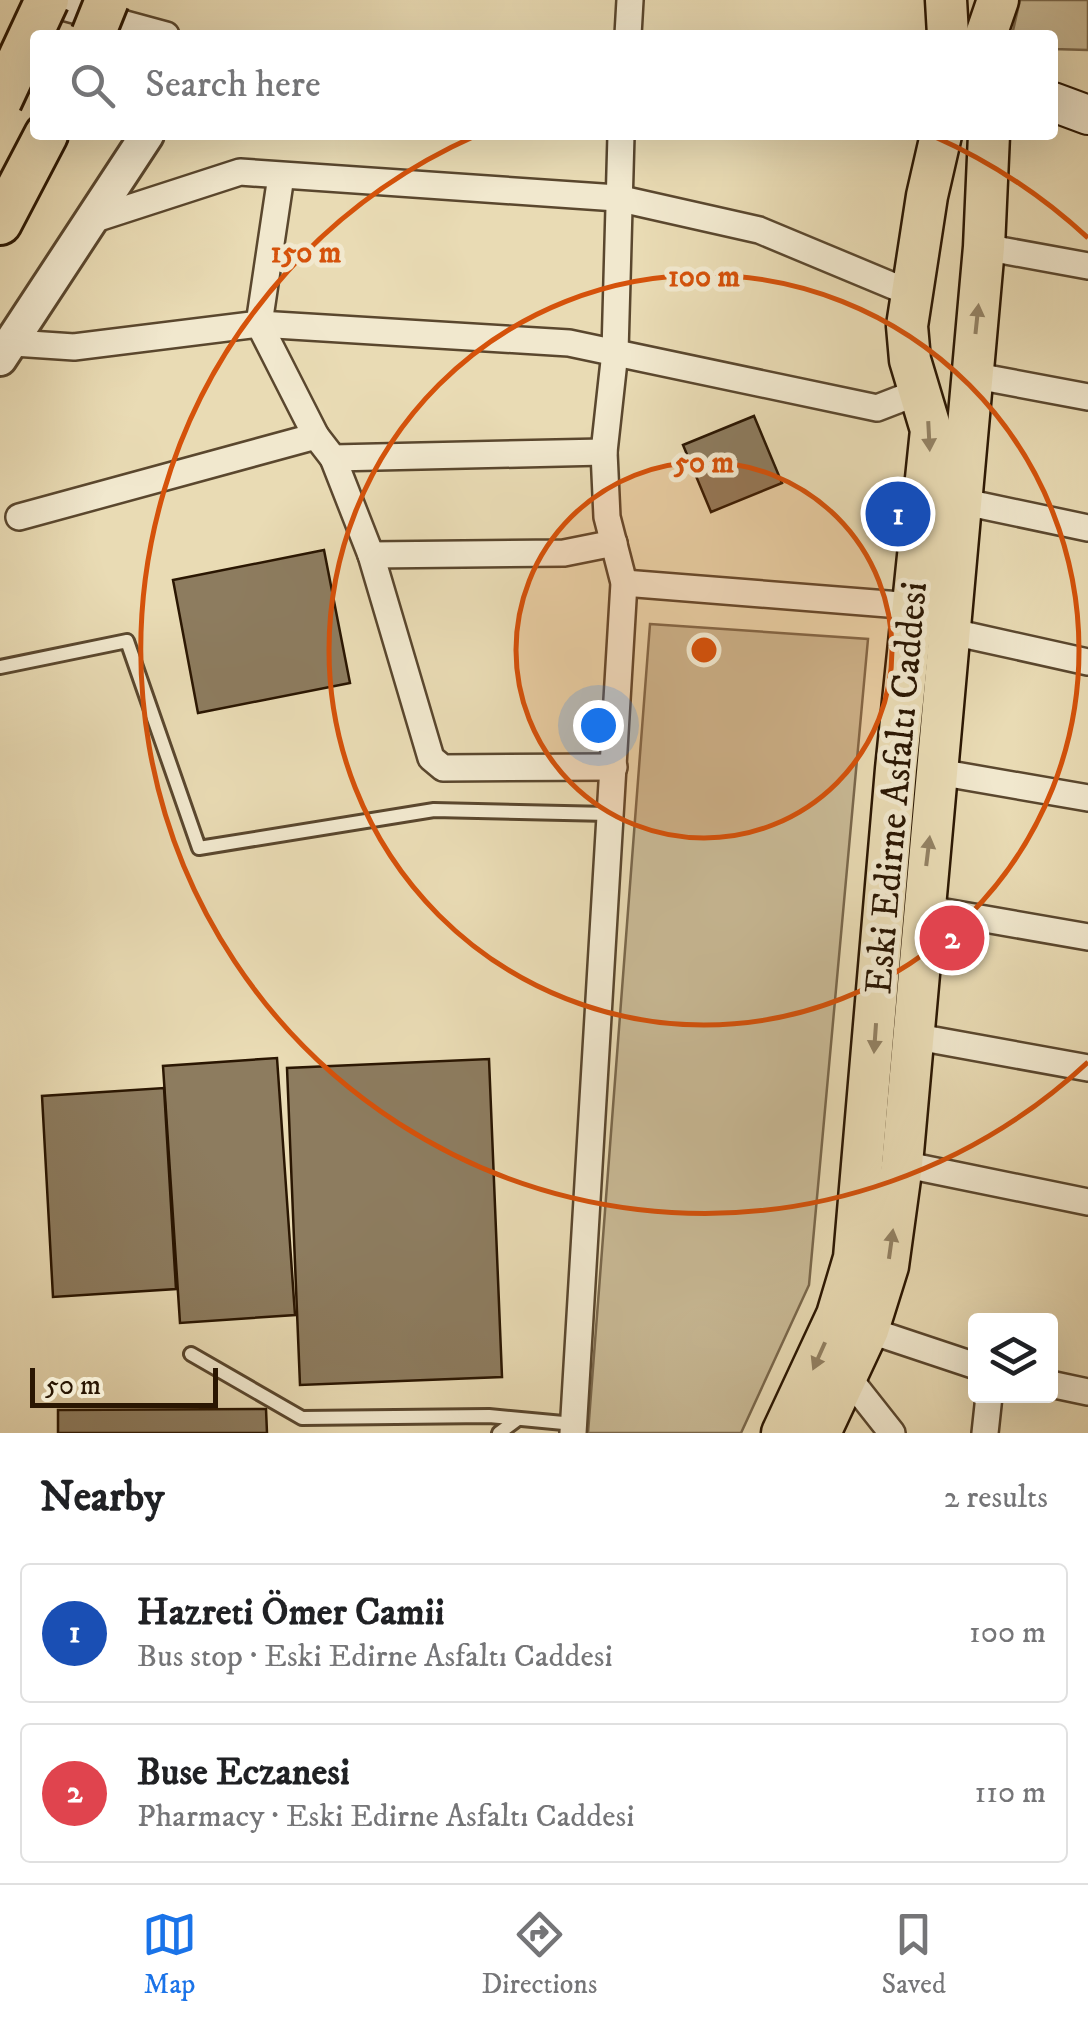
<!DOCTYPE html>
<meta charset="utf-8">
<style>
:root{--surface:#fff;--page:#f6f6f6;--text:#202124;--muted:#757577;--line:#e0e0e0;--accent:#1a73e8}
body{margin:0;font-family:"IM FELL DW Pica",serif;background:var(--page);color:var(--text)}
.controls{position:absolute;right:30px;bottom:30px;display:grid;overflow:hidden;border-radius:10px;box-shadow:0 10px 40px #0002}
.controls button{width:90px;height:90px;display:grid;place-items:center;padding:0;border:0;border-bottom:2px solid var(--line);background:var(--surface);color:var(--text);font:50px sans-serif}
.scale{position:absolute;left:30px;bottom:25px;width:188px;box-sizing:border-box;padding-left:10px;border:5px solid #2a1602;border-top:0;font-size:28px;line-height:35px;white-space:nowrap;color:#2a1602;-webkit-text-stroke:8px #f1e8ce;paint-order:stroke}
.you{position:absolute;left:598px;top:725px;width:35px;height:35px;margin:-25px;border:8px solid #fff;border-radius:50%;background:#1a73e8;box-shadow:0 0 0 15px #1a73e833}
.badge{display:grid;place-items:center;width:65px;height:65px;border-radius:50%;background:var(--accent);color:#fff;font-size:32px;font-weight:700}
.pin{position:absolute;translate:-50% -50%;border:5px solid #fff;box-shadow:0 2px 10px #0006}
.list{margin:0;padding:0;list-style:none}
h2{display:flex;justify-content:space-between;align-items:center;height:130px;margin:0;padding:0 40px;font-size:42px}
h2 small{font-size:32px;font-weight:400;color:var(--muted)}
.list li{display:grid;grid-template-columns:65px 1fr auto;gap:30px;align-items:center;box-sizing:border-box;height:140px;margin:0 20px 20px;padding:0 20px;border:2px solid var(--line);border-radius:10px}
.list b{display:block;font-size:38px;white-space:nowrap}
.list p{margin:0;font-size:32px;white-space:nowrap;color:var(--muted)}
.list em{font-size:32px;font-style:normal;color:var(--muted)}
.icon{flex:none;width:55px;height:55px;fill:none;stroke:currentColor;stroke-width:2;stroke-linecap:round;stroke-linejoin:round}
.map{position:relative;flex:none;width:1088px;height:1433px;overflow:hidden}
.search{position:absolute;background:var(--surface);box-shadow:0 10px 40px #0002;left:30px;right:30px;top:30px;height:110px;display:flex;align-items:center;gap:25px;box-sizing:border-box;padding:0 35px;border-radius:10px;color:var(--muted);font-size:38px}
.sheet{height:450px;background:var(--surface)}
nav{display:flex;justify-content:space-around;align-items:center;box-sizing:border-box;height:140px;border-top:2px solid var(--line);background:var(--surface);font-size:28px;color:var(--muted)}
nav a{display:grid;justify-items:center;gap:5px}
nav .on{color:var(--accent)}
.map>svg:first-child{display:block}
</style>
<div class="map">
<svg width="1088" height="1433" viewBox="0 0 1088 1433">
<rect width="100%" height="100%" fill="#e9dbb4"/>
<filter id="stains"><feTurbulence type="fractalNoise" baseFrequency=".002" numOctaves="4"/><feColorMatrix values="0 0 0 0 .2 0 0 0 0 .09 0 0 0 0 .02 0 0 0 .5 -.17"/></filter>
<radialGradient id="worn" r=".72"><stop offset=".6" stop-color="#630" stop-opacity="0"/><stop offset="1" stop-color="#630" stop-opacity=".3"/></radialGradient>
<g fill="#c9ba96" stroke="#7a684c" stroke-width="2.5">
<polygon points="1020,0 1088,0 1088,50 1053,49 1053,35 1012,35"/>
<polygon points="650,624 868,639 809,1285 741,1433 588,1433"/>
</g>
<g fill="#8d7c5f" stroke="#2a1602" stroke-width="2.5">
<polygon points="754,416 782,483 711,512 683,445"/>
<polygon points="324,550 350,683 198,713 173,580"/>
<polygon points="277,1058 295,1315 180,1323 163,1066"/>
<polygon points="489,1059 502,1377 300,1385 287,1068"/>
<polygon points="164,1088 176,1289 53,1297 42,1096"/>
<polygon points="266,1409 267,1433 58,1433 58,1410"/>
</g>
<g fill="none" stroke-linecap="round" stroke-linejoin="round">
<g stroke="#5a472e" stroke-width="18">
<g id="service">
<polyline points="0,667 127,641 199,848 434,810 609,814"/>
<polyline points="191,1354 302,1418 489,1416 574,1424"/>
<polyline points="499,1433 518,1419"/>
</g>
</g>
<g stroke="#5a472e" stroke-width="30">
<g id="minor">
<polyline points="37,0 166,35"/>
<polyline points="628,35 630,0"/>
<polyline points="281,176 259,324 316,436"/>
<polyline points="95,219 240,172 617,198 759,230 910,293"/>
<polyline points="984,247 1088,266"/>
<polyline points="14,343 74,347 259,324 569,343 877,408 921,391"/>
<polyline points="971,375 1088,397"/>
<polyline points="333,458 371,555 564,553 614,543"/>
<polyline points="960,501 1088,528"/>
<polyline points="19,517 316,436 333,458 604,452"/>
<polyline points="371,555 431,758 443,768 614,767"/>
<polyline points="624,583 913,606"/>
<polyline points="948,631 1088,662"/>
<polyline points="938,772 1088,798"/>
<polyline points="922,908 1088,937"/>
<polyline points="912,1036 1088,1068"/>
<polyline points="902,1164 1088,1202"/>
<polyline points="868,1330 976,1366"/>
<polyline points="847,1376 892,1433"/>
<polyline points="1050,1384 1088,1392"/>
<polyline points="573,1433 624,583 607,517 604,452 615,352 621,135"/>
<polyline points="985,1433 989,1396"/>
</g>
</g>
<g stroke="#5a472e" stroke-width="38">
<polyline id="tertiary" points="0,359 147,135"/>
</g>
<g stroke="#2a1602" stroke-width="42">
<polyline id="secondary" points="1053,102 1088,115"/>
</g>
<g stroke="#2a1602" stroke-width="45">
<g id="primary">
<polyline points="946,0 948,35"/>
<polyline points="986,35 998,0"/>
<polyline points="782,1433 837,1315 854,1258 896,769 931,430 910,360 907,326 927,196 941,135"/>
<polyline points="820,1433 868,1330 888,1266 902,1164 984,247 989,135"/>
</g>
</g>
<g stroke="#2a1602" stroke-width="48">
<polyline id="trunk" points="0,223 46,135"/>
</g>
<use href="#service" stroke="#f1e8ce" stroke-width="12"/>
<use href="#minor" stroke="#f1e8ce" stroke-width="25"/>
<use href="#tertiary" stroke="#f1e8ce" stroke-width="32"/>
<use href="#secondary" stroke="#f1e8ce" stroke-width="38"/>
<use href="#primary" stroke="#e9dbb4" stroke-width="40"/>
<use href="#trunk" stroke="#e9dbb4" stroke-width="42"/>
<g stroke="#2a1602" stroke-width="48" stroke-linecap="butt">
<g id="trunk-bridge">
<polyline points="93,35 107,0"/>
<polyline points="0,101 47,0"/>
</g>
</g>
<use href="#trunk-bridge" stroke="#e9dbb4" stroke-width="42"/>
</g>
<defs><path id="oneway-solid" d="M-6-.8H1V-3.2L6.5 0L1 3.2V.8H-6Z" transform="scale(2.5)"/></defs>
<g fill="#938264">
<use href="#oneway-solid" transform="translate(977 319) rotate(-84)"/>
<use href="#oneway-solid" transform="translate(929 436) rotate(87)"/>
<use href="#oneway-solid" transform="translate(928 851) rotate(-83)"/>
<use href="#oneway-solid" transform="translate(875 1038) rotate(94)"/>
<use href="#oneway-solid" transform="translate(891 1244) rotate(-82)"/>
<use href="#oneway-solid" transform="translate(819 1356) rotate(114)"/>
</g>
<circle cx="704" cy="650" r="188" fill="#d5520b" fill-opacity=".12"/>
<g fill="none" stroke="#d5520b" stroke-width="5">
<circle cx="704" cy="650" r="188"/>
<circle cx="704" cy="650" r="375"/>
<path d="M1088 1062A563 563 0 1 1 475 136M933 136A563 563 0 0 1 1088 238"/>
</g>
<g text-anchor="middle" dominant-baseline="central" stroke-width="10" stroke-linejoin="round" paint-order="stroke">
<g font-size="38" fill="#2a1602" stroke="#f1e8ce">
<text transform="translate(897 788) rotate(-85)">Eski Edirne Asfaltı Caddesi</text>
</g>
</g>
<circle cx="704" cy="650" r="15" fill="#d5520b" stroke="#f1e8ce" stroke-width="5"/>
<g font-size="30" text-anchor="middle" font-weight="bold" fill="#d5520b" stroke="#f1e8ce" stroke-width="10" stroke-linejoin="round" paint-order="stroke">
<text x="306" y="262">150 m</text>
<text x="704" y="286">100 m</text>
<text x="704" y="472">50 m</text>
</g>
<rect width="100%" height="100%" filter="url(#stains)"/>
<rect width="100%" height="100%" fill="url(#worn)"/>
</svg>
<div class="controls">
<button><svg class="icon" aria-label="layers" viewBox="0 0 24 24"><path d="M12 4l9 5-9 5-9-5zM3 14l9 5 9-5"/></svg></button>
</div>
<div class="scale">50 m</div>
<div class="you"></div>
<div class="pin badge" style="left:898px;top:514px;background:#1a4fb4">1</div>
<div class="pin badge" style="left:952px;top:938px;background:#e0444e">2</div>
<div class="search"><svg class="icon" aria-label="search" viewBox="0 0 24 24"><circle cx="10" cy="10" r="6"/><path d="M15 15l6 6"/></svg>Search here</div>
</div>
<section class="sheet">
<h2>Nearby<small>2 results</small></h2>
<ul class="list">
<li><span class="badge" style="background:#1a4fb4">1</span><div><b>Hazreti Ömer Camii</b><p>Bus stop · Eski Edirne Asfaltı Caddesi</p></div><em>100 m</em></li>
<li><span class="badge" style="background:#e0444e">2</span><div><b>Buse Eczanesi</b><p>Pharmacy · Eski Edirne Asfaltı Caddesi</p></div><em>110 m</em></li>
</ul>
</section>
<nav>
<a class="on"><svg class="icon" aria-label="map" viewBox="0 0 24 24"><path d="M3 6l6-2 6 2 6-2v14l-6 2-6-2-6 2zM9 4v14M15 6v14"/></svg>Map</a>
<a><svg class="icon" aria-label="directions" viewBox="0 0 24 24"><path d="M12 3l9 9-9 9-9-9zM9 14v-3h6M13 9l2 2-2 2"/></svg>Directions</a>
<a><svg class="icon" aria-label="saved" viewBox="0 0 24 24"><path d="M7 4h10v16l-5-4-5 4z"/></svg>Saved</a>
</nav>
